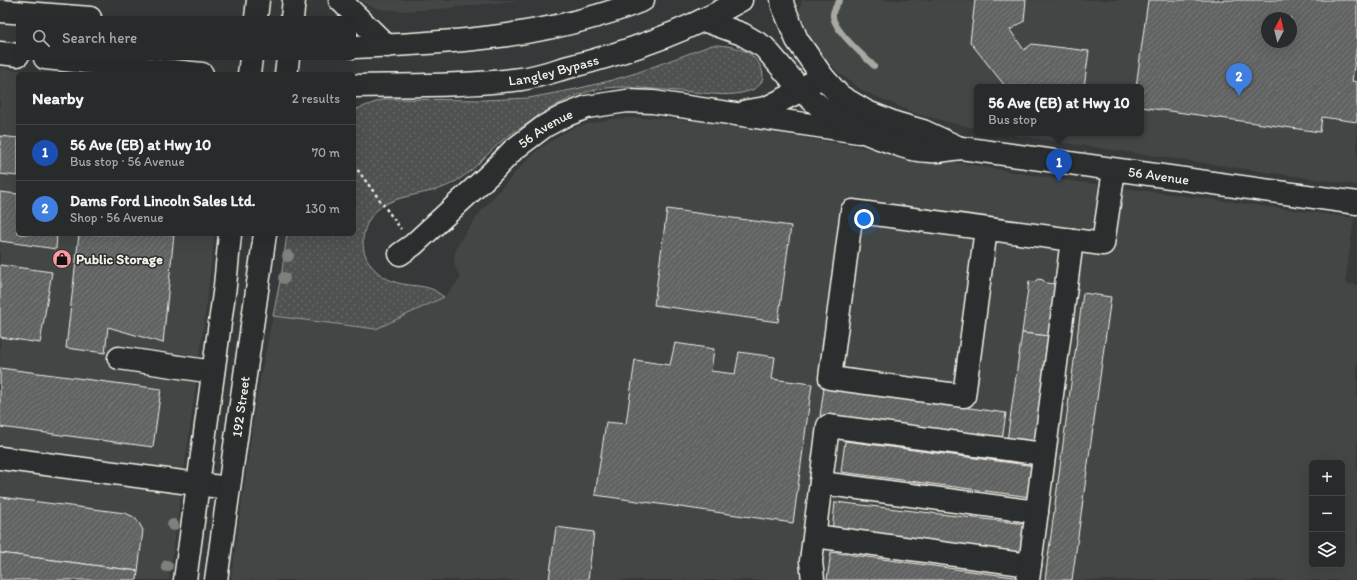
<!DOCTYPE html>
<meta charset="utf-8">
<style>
:root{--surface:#282b2b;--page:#303333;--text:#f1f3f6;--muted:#a5a7a9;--line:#444747;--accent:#8abfa5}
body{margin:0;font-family:Itim,sans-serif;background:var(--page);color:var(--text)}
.controls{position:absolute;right:12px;bottom:12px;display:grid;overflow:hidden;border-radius:6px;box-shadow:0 4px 16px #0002}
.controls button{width:36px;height:36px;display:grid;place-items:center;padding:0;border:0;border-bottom:1px solid var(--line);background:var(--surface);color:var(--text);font:20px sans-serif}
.compass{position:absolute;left:1261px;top:12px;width:36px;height:36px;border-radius:50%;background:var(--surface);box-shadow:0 4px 16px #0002;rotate:7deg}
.you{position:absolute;left:864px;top:219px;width:14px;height:14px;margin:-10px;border:3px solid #fff;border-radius:50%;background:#1a73e8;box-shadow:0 0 0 6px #1a73e833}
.badge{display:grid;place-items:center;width:26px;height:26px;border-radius:50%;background:var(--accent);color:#fff;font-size:13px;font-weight:700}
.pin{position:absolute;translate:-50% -33px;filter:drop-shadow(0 1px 2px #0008)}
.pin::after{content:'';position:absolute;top:21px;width:14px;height:12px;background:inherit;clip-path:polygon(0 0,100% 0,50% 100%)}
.popup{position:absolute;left:974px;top:84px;width:170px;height:52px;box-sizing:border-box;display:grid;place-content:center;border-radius:6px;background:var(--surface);filter:drop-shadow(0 1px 3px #0005);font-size:13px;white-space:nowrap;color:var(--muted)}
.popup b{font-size:15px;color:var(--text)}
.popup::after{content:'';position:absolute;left:50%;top:100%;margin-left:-8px;border:8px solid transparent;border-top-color:var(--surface)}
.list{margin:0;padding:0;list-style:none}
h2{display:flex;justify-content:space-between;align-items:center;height:52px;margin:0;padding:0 16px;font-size:17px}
h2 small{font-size:13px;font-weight:400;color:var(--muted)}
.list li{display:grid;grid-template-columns:26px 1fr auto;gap:12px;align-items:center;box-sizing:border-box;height:56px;padding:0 16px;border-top:1px solid var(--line)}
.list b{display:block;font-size:15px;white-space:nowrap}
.list p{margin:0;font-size:13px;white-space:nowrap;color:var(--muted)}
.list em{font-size:13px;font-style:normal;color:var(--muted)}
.icon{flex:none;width:22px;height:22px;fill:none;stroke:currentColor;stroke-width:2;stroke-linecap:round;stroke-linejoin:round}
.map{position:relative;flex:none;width:1357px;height:580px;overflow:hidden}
.search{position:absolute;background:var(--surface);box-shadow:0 4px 16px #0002;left:16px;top:16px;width:340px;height:44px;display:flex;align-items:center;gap:10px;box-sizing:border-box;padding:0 14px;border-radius:6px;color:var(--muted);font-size:15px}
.panel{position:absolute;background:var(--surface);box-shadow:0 4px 16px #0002;left:16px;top:72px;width:340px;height:164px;border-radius:6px}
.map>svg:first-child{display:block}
</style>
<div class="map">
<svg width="1357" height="580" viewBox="0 0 1357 580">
<defs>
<pattern id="grass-dots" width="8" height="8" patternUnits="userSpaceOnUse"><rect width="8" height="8" fill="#4e514f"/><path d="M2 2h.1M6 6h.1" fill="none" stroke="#686a68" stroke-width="1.8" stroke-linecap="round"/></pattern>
<pattern id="building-hatch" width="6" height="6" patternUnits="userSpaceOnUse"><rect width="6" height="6" fill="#616362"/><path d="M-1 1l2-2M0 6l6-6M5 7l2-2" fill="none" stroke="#787a78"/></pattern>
</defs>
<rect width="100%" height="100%" fill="#363939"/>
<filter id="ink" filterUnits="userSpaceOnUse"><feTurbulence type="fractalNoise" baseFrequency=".025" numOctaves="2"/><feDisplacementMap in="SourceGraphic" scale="8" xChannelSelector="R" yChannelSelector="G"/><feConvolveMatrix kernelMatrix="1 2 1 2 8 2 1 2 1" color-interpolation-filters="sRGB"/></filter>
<g filter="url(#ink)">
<g fill="#434645" fill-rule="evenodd">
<polygon points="359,0 521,0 440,9 403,11 381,9 370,6"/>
<path d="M802 0H1357V185L998 133H1141V87H977V129L917 114 863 91 839 73 817 50 803 26 798 14ZM1267 18H1291V42H1267Z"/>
<polygon points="0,68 43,74 18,74 18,234 215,234 203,332 169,580 0,580"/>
<path d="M630 118H656L708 122 1056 179 1354 218 1345 283 1357 285V580H231L257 394 273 316 376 329 444 297 461 278 455 267 454 258 456 250 461 239 482 210 520 167 538 150 560 135 575 127 612 119ZM1312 463H1342V565H1312Z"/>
</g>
<path fill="url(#grass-dots)" stroke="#a1a19c" d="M712 45C722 45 732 46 742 50 760 57 775 83 749 91 731 97 713 94 694 92 671 91 648 88 624 87 585 87 558 102 527 124 519 129 511 134 504 139 485 155 474 172 451 184 428 196 397 193 377 210 365 221 360 239 365 254 370 269 384 279 398 283 410 286 423 285 434 290 437 292 441 295 444 297L376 329 273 316 282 271 287 234H354V110L376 102 385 99 484 100 529 98 576 89 609 81 636 73Z"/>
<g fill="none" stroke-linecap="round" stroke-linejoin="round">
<path stroke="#a8a7a1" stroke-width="6" d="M840 0C837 4 833 9 833 14 831 28 864 56 874 66"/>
</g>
<g fill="url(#building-hatch)" stroke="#f4f1e8" fill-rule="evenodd">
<polygon points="975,0 1026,0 1024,21 1010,30 1024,50 1032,44 1089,51 1084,87 1005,86 970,42"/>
<path d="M1148 0H1357V44L1352 81 1357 82V122L1322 117 1320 132 1141 107V87H1136ZM1267 18H1291V42H1267Z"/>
<polygon points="0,136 18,138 18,176 0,174"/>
<polygon points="0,192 18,194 18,234 57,234 56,249 0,241"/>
<polygon points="667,209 791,226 778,322 654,305"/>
<polygon points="79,234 174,234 163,343 108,327 105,353 66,348"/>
<polygon points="0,265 52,272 40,343 0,337"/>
<polygon points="1038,279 1043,280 1046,283 1056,284 1049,336 1022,333 1029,281 1034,282"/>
<polygon points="1083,293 1111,297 1072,580 1045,580"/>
<polygon points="1022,333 1049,336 1034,445 1007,441"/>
<polygon points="675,343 714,349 711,371 735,374 739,352 775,357 772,379 812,384 793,523 595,495 606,422 626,424 635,360 670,365"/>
<polygon points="0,368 161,389 153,447 0,427"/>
<polygon points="824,388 1006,413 1002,440 820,416"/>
<polygon points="845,441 1035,466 1031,497 841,472"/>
<polygon points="0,497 125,513 134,517 139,523 143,530 138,571 0,553"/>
<polygon points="835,502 1027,524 1023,554 832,532"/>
<polygon points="556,527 594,532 588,580 549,580"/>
<polygon points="831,552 1021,578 1021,580 827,580"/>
<polygon points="0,553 138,571 137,580 0,580"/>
</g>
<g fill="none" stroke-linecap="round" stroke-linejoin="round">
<g stroke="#f4f1e8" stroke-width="25">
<g id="minor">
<polyline points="747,111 766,108 794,94 822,76"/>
<polyline points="986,229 964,396 830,378 852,211 1103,244 1114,170"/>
<path id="s1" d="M400 254 413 245 492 172 513 150 545 126 564 116 587 107 627 101 653 102 859 132"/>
<polyline points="119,358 213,372"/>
<polyline points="0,458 228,488"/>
<polyline points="821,483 1037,512"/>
<polyline points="815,536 1030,565"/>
<polyline points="813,580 811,561 828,426 1044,454"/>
<polyline points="1028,580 1072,240"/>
</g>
</g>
<g stroke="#f4f1e8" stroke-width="25">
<g id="major">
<polyline points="256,18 258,0"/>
<polyline points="292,18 294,0"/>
<polyline points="249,74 251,58"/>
<polyline points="286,74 288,58"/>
<polyline points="822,76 840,96 867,112 895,123 923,131 960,148"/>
<path id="s2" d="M801 90C829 117 854 130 891 142 903 147 917 151 930 151 940 152 951 149 961 148L1357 203"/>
<polyline points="185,580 225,286 230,234"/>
<path id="s3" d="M216 580 265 234"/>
</g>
</g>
<g stroke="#f4f1e8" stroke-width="25">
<g id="highway">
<polyline points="340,0 387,46"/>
<polyline points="782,0 783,6 797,40 822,76"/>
<polyline points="0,11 90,18"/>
<polyline points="703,20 742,34 764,47 801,90"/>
<path d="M354 47C451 43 552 37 643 0"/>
<polyline points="0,53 18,55"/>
<polyline points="45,58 202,74"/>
<path id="s4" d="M354 86C410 85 466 86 521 79 536 77 551 72 565 68 626 53 686 32 741 0"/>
</g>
</g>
<polyline stroke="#f4f1e8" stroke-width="2.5" stroke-dasharray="3 3" stroke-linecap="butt" points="354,165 401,229"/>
<use href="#minor" stroke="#2a2d2e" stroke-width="22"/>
<use href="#major" stroke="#2a2d2e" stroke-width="22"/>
<use href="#highway" stroke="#2a2d2e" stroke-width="22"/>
</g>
<g fill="#7f7f7c">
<circle cx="288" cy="256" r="6"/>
<circle cx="284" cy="278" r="6"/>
<circle cx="173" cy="525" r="6"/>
<circle cx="167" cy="566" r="6"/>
</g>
</g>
<defs>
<g id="shop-disc" transform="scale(1)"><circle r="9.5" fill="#ff9aa2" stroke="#2a2d2e"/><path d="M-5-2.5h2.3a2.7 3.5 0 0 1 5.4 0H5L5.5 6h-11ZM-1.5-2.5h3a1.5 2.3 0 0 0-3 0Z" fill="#111"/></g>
</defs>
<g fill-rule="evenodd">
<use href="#shop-disc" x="62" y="259"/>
</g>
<g text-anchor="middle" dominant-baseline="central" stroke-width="3" stroke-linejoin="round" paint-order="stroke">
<g font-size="14" fill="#f4f1e8" stroke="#2a2d2e">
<text stroke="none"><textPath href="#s4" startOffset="201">Langley Bypass</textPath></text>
<text stroke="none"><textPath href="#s1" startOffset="193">56 Avenue</textPath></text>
<text stroke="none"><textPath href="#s2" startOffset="376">56 Avenue</textPath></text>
<text stroke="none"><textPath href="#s3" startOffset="175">192 Street</textPath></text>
</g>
<g font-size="14" font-weight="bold" fill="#f4f1e8" stroke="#2a2d2e" text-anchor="start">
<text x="76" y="259">Public Storage</text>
</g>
</g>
</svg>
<div class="controls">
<button>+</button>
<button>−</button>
<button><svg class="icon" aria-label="layers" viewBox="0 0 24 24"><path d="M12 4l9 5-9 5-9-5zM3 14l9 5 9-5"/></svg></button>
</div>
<svg class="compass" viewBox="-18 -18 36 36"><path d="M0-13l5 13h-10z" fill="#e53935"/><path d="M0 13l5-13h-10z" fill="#a5a7a9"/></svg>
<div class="you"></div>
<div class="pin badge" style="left:1059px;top:182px;background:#1a4fb4">1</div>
<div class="popup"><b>56 Ave (EB) at Hwy 10</b>Bus stop</div>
<div class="pin badge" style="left:1239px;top:96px;background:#3f7fe0">2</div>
<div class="search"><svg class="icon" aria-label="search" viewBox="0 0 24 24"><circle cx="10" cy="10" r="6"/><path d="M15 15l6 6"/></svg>Search here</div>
<section class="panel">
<h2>Nearby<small>2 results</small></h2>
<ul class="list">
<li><span class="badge" style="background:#1a4fb4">1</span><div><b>56 Ave (EB) at Hwy 10</b><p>Bus stop · 56 Avenue</p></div><em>70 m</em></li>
<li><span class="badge" style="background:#3f7fe0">2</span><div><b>Dams Ford Lincoln Sales Ltd.</b><p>Shop · 56 Avenue</p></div><em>130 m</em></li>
</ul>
</section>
</div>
